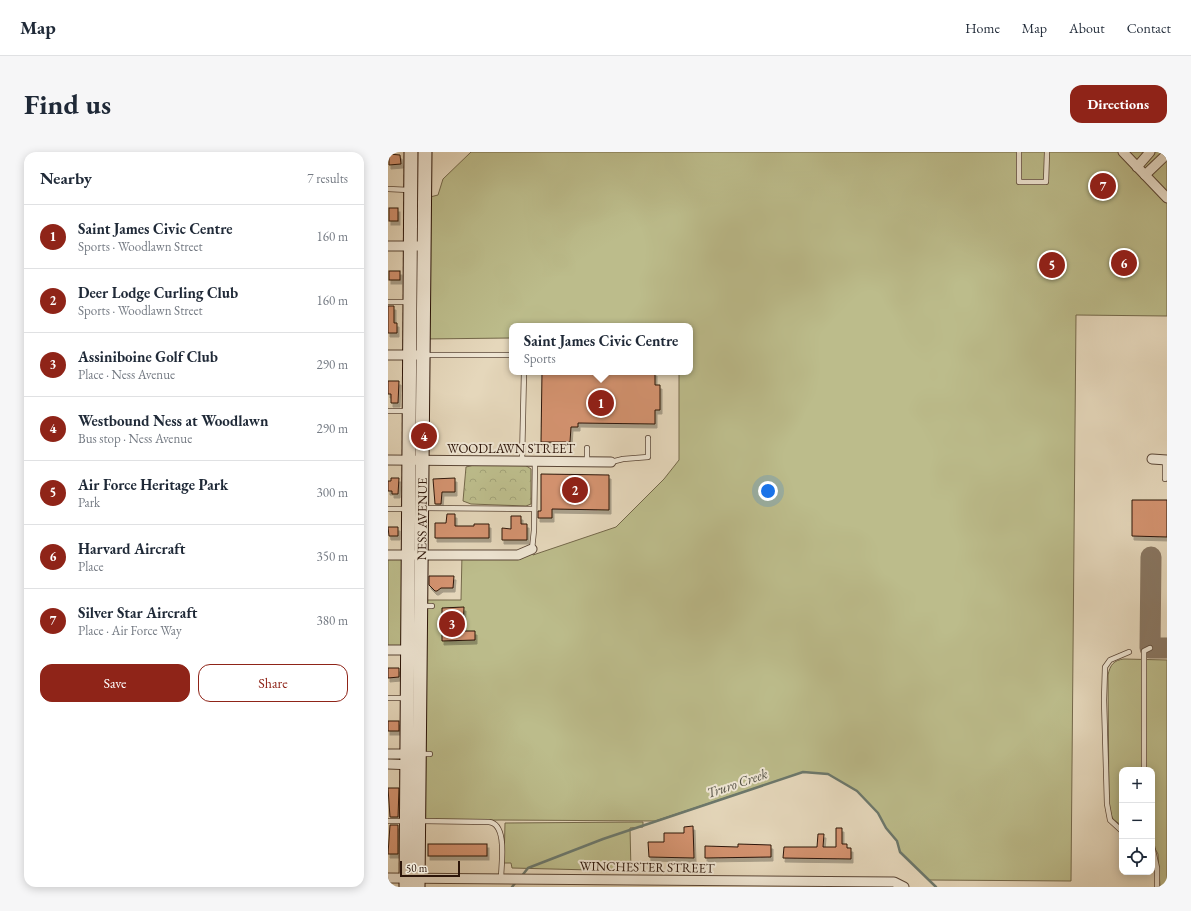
<!DOCTYPE html>
<meta charset="utf-8">
<style>
:root{--surface:#fff;--page:#f6f6f7;--text:#1f2937;--muted:#747a83;--line:#e0e1e3;--accent:#8f2418}
body{margin:0;font-family:"EB Garamond",serif;background:var(--page);color:var(--text)}
.controls{position:absolute;right:12px;bottom:12px;display:grid;overflow:hidden;border-radius:8px;box-shadow:0 2px 10px #0003}
.controls button{width:36px;height:36px;display:grid;place-items:center;padding:0;border:0;border-bottom:1px solid var(--line);background:var(--surface);color:var(--text);font:20px sans-serif}
.scale{position:absolute;left:12px;bottom:10px;width:60px;box-sizing:border-box;padding-left:4px;border:2px solid #2c1509;border-top:0;font-size:11px;line-height:14px;white-space:nowrap;color:#2c1509;-webkit-text-stroke:3px #eee5d3;paint-order:stroke}
.you{position:absolute;left:380px;top:339px;width:14px;height:14px;margin:-10px;border:3px solid #fff;border-radius:50%;background:#1a73e8;box-shadow:0 0 0 6px #1a73e833}
.badge{display:grid;place-items:center;width:26px;height:26px;border-radius:50%;background:var(--accent);color:#fff;font-size:13px;font-weight:700}
.pin{position:absolute;translate:-50% -50%;border:2px solid #fff;box-shadow:0 1px 4px #0006}
.popup{position:absolute;left:121px;top:171px;width:184px;height:52px;box-sizing:border-box;display:grid;place-content:center;border-radius:8px;background:var(--surface);filter:drop-shadow(0 1px 3px #0005);font-size:13px;white-space:nowrap;color:var(--muted)}
.popup b{font-size:15px;color:var(--text)}
.popup::after{content:'';position:absolute;left:50%;top:100%;margin-left:-8px;border:8px solid transparent;border-top-color:var(--surface)}
.list{margin:0;padding:0;list-style:none}
h2{display:flex;justify-content:space-between;align-items:center;height:52px;margin:0;padding:0 16px;font-size:17px}
h2 small{font-size:13px;font-weight:400;color:var(--muted)}
.list li{display:grid;grid-template-columns:26px 1fr auto;gap:12px;align-items:center;box-sizing:border-box;height:64px;padding:0 16px;border-top:1px solid var(--line)}
.list b{display:block;font-size:15px;white-space:nowrap}
.list p{margin:0;font-size:13px;white-space:nowrap;color:var(--muted)}
.list em{font-size:13px;font-style:normal;color:var(--muted)}
.actions{display:flex;gap:8px;padding:12px 16px}
.actions a{flex:1;padding:9px 0;border:1px solid var(--accent);border-radius:12px;text-align:center;font-size:14px;color:var(--accent)}
.actions .main{background:var(--accent);color:#fff}
.icon{flex:none;width:22px;height:22px;fill:none;stroke:currentColor;stroke-width:2;stroke-linecap:round;stroke-linejoin:round}
.map{position:relative;flex:none;width:779px;height:735px;overflow:hidden;border-radius:12px}
header{display:flex;align-items:center;gap:24px;box-sizing:border-box;height:56px;padding:0 20px;background:var(--surface);border-bottom:1px solid var(--line)}
header strong{font-size:19px}
nav{display:flex;gap:22px;margin-inline-start:auto;font-size:14px}
.intro{display:flex;align-items:center;justify-content:space-between;box-sizing:border-box;height:96px;padding:0 24px}
h1{margin:0;font-size:28px}
.button{padding:10px 18px;border-radius:12px;background:var(--accent);color:#fff;font-size:14px;font-weight:700}
main{display:flex;gap:24px;padding:0 24px}
aside{flex:1;background:var(--surface);border-radius:12px;box-shadow:0 2px 10px #0003}
.map>svg:first-child{display:block}
</style>
<header>
<strong>Map</strong>
<nav><a>Home</a><a>Map</a><a>About</a><a>Contact</a></nav>
</header>
<div class="intro"><h1>Find us</h1><a class="button">Directions</a></div>
<main>
<aside>
<h2>Nearby<small>7 results</small></h2>
<ul class="list">
<li><span class="badge">1</span><div><b>Saint James Civic Centre</b><p>Sports · Woodlawn Street</p></div><em>160 m</em></li>
<li><span class="badge">2</span><div><b>Deer Lodge Curling Club</b><p>Sports · Woodlawn Street</p></div><em>160 m</em></li>
<li><span class="badge">3</span><div><b>Assiniboine Golf Club</b><p>Place · Ness Avenue</p></div><em>290 m</em></li>
<li><span class="badge">4</span><div><b>Westbound Ness at Woodlawn</b><p>Bus stop · Ness Avenue</p></div><em>290 m</em></li>
<li><span class="badge">5</span><div><b>Air Force Heritage Park</b><p>Park</p></div><em>300 m</em></li>
<li><span class="badge">6</span><div><b>Harvard Aircraft</b><p>Place</p></div><em>350 m</em></li>
<li><span class="badge">7</span><div><b>Silver Star Aircraft</b><p>Place · Air Force Way</p></div><em>380 m</em></li>
</ul>
<div class="actions"><a class="main">Save</a><a>Share</a></div>
</aside>
<div class="map">
<svg width="779" height="735" viewBox="0 0 779 735">
<defs>
<pattern id="forest-crowns" width="20" height="18" patternUnits="userSpaceOnUse"><rect width="20" height="18" fill="#bcbc8b"/><path d="M2 6a3 3 0 1 1 6 0M12 15a3 3 0 1 1 6 0" fill="none" stroke="#a2a177"/></pattern>
<filter id="shadow"><feDropShadow dx="2" dy="4" stdDeviation="0" flood-color="#0004"/></filter>
</defs>
<rect width="100%" height="100%" fill="#e5d7bb"/>
<filter id="stains"><feTurbulence type="fractalNoise" baseFrequency=".005" numOctaves="4"/><feColorMatrix values="0 0 0 0 .2 0 0 0 0 .09 0 0 0 0 .02 0 0 0 .5 -.17"/></filter>
<radialGradient id="worn" r=".72"><stop offset=".6" stop-color="#630" stop-opacity="0"/><stop offset="1" stop-color="#630" stop-opacity=".3"/></radialGradient>
<g fill="#bcbc8b" stroke="#74684a">
<polygon points="83,0 779,0 779,164 688,163 683,729 541,728 512,700 509,689 498,676 490,661 469,639 440,622 415,620 267,669 113,668 30,669 38,448 73,448 74,402 130,403 144,397 145,403 228,375 276,327 291,308 291,220 302,220 302,174 124,174 124,186 35,187 42,45 50,43 55,27"/>
<polygon points="0,403 20,404 20,498 0,498"/>
<path d="M736 507 779 508V735H772L770 702 764 691V618H734V674L725 667 721 659 720 523C722 513 726 508 736 507Z"/>
<polygon points="255,670 255,675 242,676 243,719 124,716 123,711 116,711 117,671"/>
</g>
<polygon fill="url(#forest-crowns)" stroke="#74684a" points="90,312 137,313 143,317 143,352 138,354 83,352 75,349 78,315"/>
<g fill="none" stroke-linecap="round" stroke-linejoin="round">
<g stroke="#6c786c" stroke-width="2.5">
<polyline points="133,725 140,716 215,687 415,620 440,622 469,639 490,661 498,676 509,689 512,700 548,735"/>
<polyline points="124,735 128,730"/>
</g>
<polyline stroke="#887662" stroke-width="21" points="763,405 762,496 779,496"/>
</g>
<g fill="#d49370" stroke="#2c1509" filter="url(#shadow)">
<polygon points="1,2 12,3 13,12 1,13"/>
<rect x="1" y="56" width="9" height="13"/>
<rect x="1" y="119" width="11" height="9"/>
<polygon points="0,154 6,154 6,171 9,171 9,181 0,181"/>
<polygon points="154,220 267,220 267,233 272,233 272,258 267,258 267,272 190,271 190,275 183,275 182,290 153,290"/>
<polygon points="0,229 11,229 10,251 3,251 3,242 0,242"/>
<polygon points="153,322 221,323 221,358 164,357 164,366 150,366 150,359 153,359"/>
<polygon points="3,326 11,326 10,342 4,342 4,339 0,339 0,329 3,329"/>
<polygon points="67,326 67,340 54,340 53,352 47,352 45,327"/>
<polygon points="744,348 779,348 779,385 744,384"/>
<polygon points="59,362 67,362 67,374 86,374 86,372 101,372 101,386 47,386 47,371 58,371"/>
<polygon points="123,364 133,364 133,372 139,372 139,388 114,388 114,376 123,377"/>
<polygon points="0,375 10,375 10,384 1,384"/>
<polygon points="41,424 66,424 65,436 53,436 49,439 47,439 41,433"/>
<polygon points="76,455 75,479 87,479 87,488 54,489 54,456"/>
<polygon points="0,516 11,516 11,525 0,526"/>
<rect x="0" y="569" width="11" height="10"/>
<polygon points="0,636 11,636 10,665 2,665"/>
<polygon points="2,673 10,673 10,702 0,702"/>
<polygon points="305,674 306,706 261,705 260,690 276,690 276,681 296,681 296,675"/>
<polygon points="448,676 454,676 454,692 459,692 459,696 463,696 463,707 395,706 396,695 429,695 430,682 436,682 435,695 448,695"/>
<rect x="40" y="692" width="59" height="12"/>
<polygon points="350,692 383,693 383,705 317,706 317,694 350,695"/>
</g>
<g fill="none" stroke-linecap="round" stroke-linejoin="round">
<g stroke="#5a4636" stroke-width="6">
<g id="service">
<polyline points="631,0 631,30 658,30 659,0"/>
<polyline points="0,37 21,38"/>
<polyline points="0,150 21,150"/>
<polyline points="36,203 124,203"/>
<polyline points="0,259 20,259"/>
<polyline points="134,309 136,220"/>
<polyline points="199,309 199,296"/>
<polyline points="223,310 235,307 260,305 260,286"/>
<polyline points="777,327 777,307"/>
<polyline points="34,356 146,357"/>
<polyline points="0,357 19,357"/>
<polyline points="144,397 146,378 147,309"/>
<polyline points="34,454 44,454"/>
<polyline points="0,546 18,546"/>
<polyline points="33,602 42,602"/>
<polyline points="756,618 756,499 762,496"/>
<polyline points="0,669 18,669"/>
<path d="M33 669 101 670C120 672 113 713 113 727"/>
<polyline points="734,679 722,668 719,652 716,548 717,515 722,508 741,500"/>
<polyline points="764,694 769,716 769,735"/>
</g>
</g>
<g stroke="#5a4636" stroke-width="11">
<g id="minor">
<polyline points="735,0 779,46"/>
<polyline points="749,15 762,0"/>
<polyline points="757,23 779,2"/>
<polyline points="0,94 35,94"/>
<polyline points="0,203 34,203"/>
<polyline points="764,307 779,308"/>
<polyline points="0,308 223,310"/>
<polyline points="0,403 130,403 144,397"/>
<polyline points="0,498 24,498"/>
<polyline points="0,602 24,602"/>
<polyline points="0,612 25,613"/>
<polyline points="0,726 506,730 516,735"/>
</g>
</g>
<g stroke="#2c1509" stroke-width="15">
<g id="secondary">
<polyline points="18,735 23,0"/>
<path id="s1" d="M30 735 37 0"/>
</g>
</g>
<use href="#service" stroke="#eee5d3" stroke-width="4.5"/>
<use href="#minor" stroke="#eee5d3" stroke-width="9"/>
<use href="#secondary" stroke="#eee5d3" stroke-width="13"/>
</g>
<g text-anchor="middle" dominant-baseline="central" stroke-width="4" stroke-linejoin="round" paint-order="stroke">
<g font-size="13" fill="#2c1509" stroke="#eee5d3">
<text x="123" y="296">WOODLAWN STREET</text>
<text stroke="none"><textPath href="#s1" startOffset="368">NESS AVENUE</textPath></text>
<text transform="translate(259 715) rotate(1)">WINCHESTER STREET</text>
</g>
<g font-size="14" font-style="italic" fill="#514f43" stroke="#eee5d3">
<text transform="translate(349 631) rotate(-19)">Truro Creek</text>
</g>
</g>
<rect width="100%" height="100%" filter="url(#stains)"/>
<rect width="100%" height="100%" fill="url(#worn)"/>
</svg>
<div class="controls">
<button>+</button>
<button>−</button>
<button><svg class="icon" aria-label="locate" viewBox="0 0 24 24"><circle cx="12" cy="12" r="6"/><path d="M12 2v4M12 18v4M2 12h4M18 12h4"/></svg></button>
</div>
<div class="scale">50 m</div>
<div class="you"></div>
<div class="pin badge" style="left:213px;top:251px">1</div>
<div class="popup"><b>Saint James Civic Centre</b>Sports</div>
<div class="pin badge" style="left:187px;top:338px">2</div>
<div class="pin badge" style="left:64px;top:472px">3</div>
<div class="pin badge" style="left:36px;top:284px">4</div>
<div class="pin badge" style="left:664px;top:113px">5</div>
<div class="pin badge" style="left:736px;top:111px">6</div>
<div class="pin badge" style="left:715px;top:34px">7</div>
</div>
</main>
